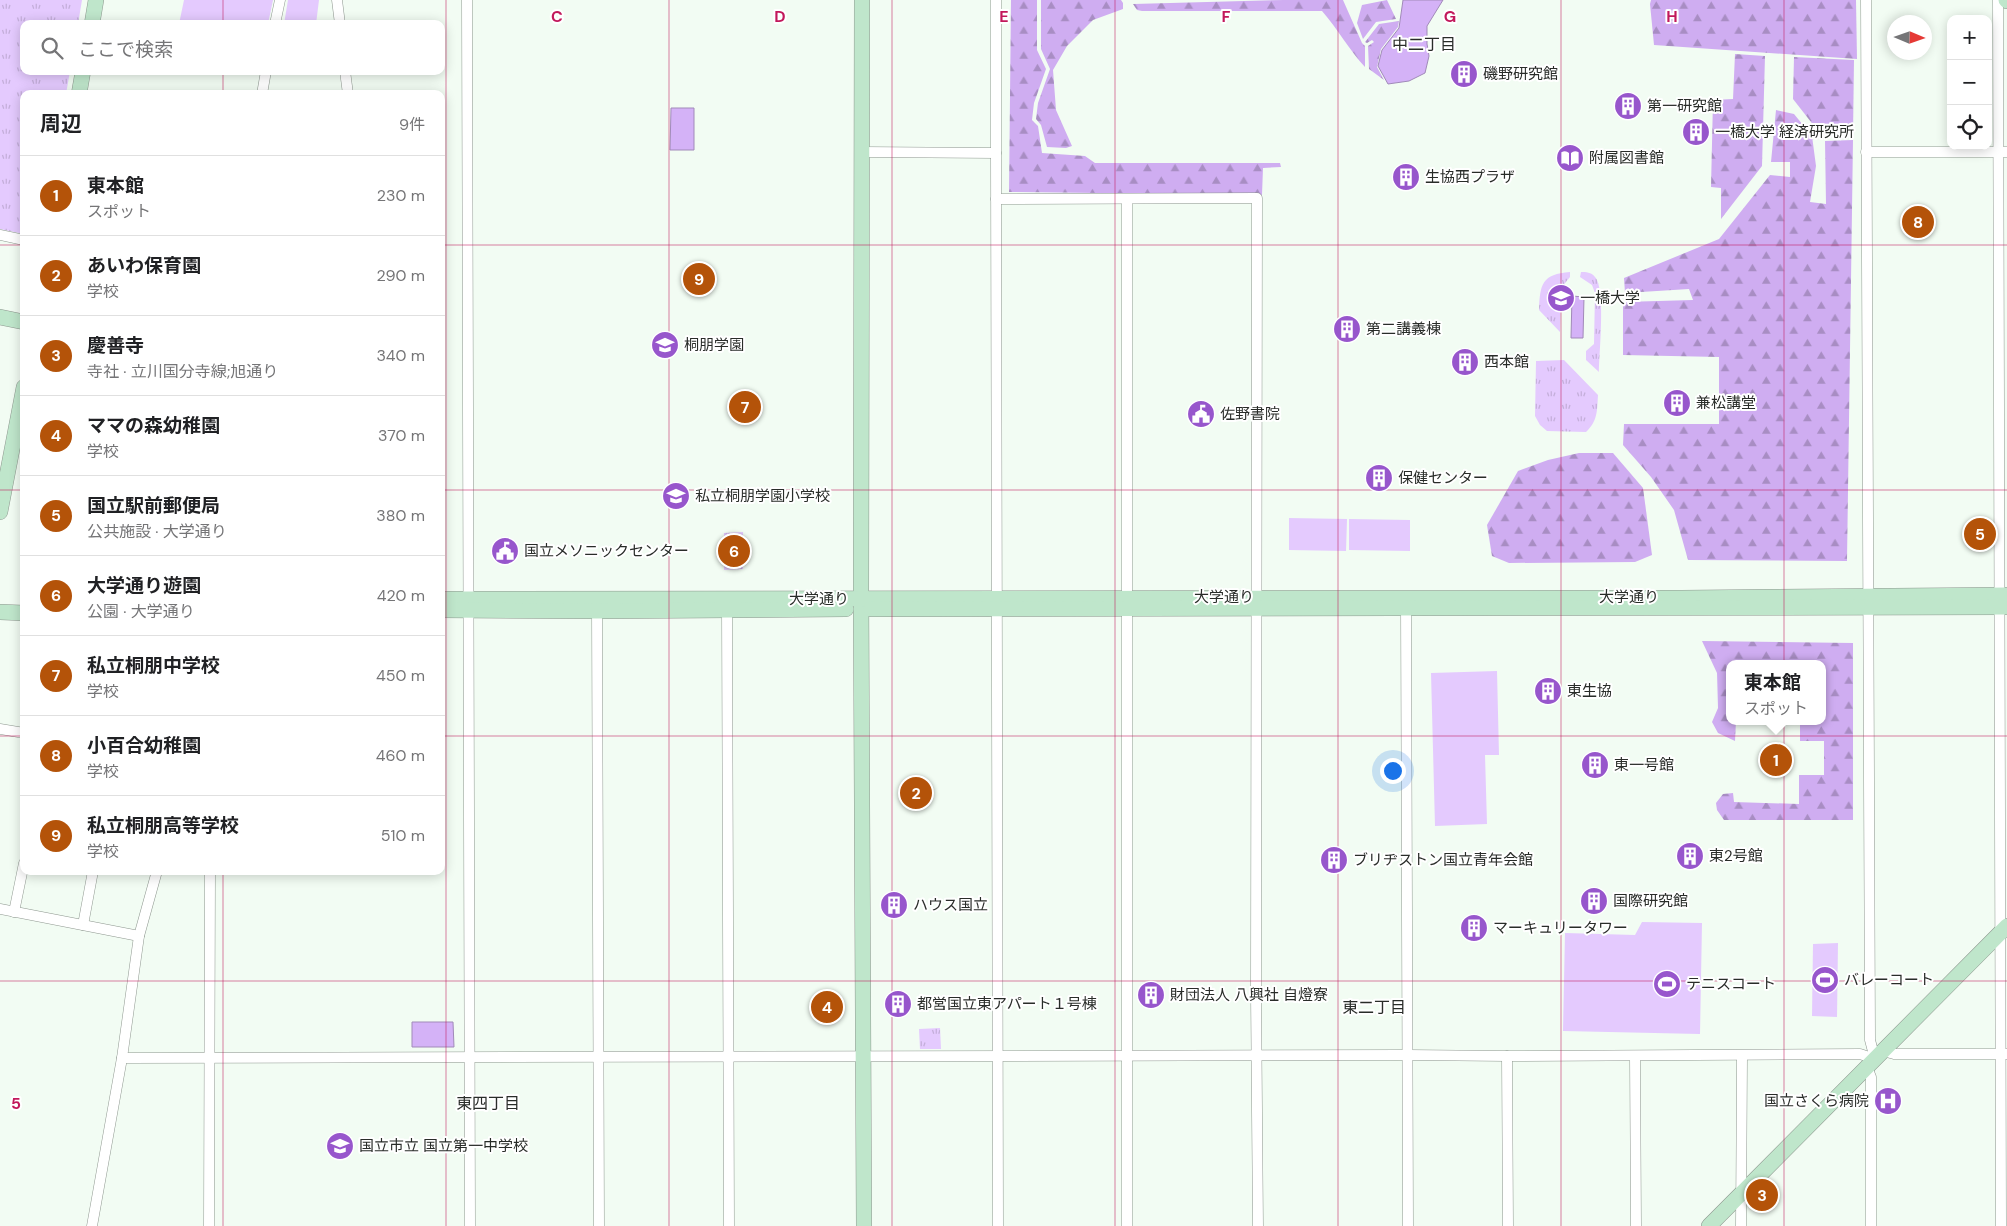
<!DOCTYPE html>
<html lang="ja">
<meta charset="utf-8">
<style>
:root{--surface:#fff;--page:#f6f6f6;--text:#202124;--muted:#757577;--line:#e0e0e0;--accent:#b45309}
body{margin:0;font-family:"DM Sans","Noto Sans JP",sans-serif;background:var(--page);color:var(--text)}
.controls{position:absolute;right:15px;top:15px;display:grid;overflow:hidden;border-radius:10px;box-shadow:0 2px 12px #0003}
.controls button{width:45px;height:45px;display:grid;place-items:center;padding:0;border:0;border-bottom:1px solid var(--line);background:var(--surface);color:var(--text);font:25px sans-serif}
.compass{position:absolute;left:1887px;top:15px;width:45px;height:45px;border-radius:50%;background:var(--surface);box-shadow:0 2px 12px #0003;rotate:92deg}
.you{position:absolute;left:1392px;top:770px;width:18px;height:18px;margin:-12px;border:4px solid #fff;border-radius:50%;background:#1a73e8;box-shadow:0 0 0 8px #1a73e833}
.badge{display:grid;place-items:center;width:32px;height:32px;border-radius:50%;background:var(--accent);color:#fff;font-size:16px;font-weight:700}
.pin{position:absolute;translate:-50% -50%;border:2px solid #fff;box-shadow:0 1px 5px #0006}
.popup{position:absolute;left:1726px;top:660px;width:100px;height:65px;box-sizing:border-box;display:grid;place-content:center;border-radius:10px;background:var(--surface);filter:drop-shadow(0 1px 4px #0005);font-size:16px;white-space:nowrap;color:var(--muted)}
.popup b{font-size:19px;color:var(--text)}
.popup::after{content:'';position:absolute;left:50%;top:100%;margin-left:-10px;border:10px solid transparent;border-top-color:var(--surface)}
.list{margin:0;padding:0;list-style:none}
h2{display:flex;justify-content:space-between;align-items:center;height:65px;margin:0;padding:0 20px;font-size:21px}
h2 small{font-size:16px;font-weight:400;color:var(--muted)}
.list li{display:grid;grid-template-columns:32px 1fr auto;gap:15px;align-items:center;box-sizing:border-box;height:80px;padding:0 20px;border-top:1px solid var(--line)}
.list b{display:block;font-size:19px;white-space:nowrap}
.list p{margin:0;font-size:16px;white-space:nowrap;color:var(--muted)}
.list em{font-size:16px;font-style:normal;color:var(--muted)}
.icon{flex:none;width:28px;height:28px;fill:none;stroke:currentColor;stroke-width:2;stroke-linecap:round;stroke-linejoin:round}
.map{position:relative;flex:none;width:2007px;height:1226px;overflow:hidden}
.search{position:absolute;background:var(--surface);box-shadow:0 2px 12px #0003;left:20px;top:20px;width:425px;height:55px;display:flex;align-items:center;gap:12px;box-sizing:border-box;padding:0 18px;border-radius:10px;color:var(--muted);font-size:19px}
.panel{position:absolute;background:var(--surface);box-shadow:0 2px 12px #0003;left:20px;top:90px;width:425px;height:785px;border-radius:10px}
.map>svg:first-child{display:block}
</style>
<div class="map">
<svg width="2007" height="1226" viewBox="0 0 2007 1226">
<defs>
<pattern id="grass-tufts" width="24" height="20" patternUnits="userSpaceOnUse" patternTransform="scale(1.25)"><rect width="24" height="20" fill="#e4cafe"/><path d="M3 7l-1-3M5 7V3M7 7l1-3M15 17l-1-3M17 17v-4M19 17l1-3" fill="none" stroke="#c4aeda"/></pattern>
<pattern id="forest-firs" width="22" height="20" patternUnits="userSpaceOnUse" patternTransform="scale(1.25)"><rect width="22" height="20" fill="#cfadf1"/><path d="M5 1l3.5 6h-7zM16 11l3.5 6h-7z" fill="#a88dc3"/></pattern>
</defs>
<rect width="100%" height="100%" fill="#f2fcf3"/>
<g fill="url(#grass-tufts)">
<polygon points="0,0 82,0 78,24 24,24 24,71 70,71 66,94 24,94 24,234 0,229"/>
<path d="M1570 272V277L1561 288 1560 332 1539 310C1540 284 1542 274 1570 272Z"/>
<path d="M1581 272C1586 272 1591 272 1595 277 1606 289 1599 354 1599 372L1586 360V351L1594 344 1595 293 1592 285 1580 277Z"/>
<path d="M1564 360 1598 395C1597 410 1598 421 1586 432L1547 431 1540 425 1535 416 1536 361Z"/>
<polygon points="743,532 743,569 724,570 724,533"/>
<polygon points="940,1028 941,1049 920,1049 919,1029"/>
</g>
<g fill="url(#forest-firs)">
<polygon points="1011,0 1037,0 1037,50 1046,69 1034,103 1032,120 1038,126 1042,153 1085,156 1095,163 1280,163 1281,167 1263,168 1262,195 1009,192"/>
<polygon points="1041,0 1121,0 1123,3 1123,9 1093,20 1067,46 1053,70 1056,110 1072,146 1066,148 1047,147 1041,125 1036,119 1038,103 1050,69 1041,49"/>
<path d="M1284 0H1343L1362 43 1365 46V67C1349 50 1338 29 1322 11H1142L1137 10 1133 4Z"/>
<polygon points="1387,0 1396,19 1376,22 1363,39 1357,23 1362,5"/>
<polygon points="1651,0 1856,0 1857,59 1654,45 1650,4"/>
<polygon points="1399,21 1398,27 1381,49 1377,67 1384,80 1369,69 1368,46 1374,42 1372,40 1367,43 1365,42 1379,24"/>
<polygon points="1735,54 1765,56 1762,166 1721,219 1721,188 1711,187 1713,100 1733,99"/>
<polygon points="1794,57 1854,60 1853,134 1818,131 1793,99"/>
<polygon points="1776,110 1794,114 1812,136 1816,166 1810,202 1826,204 1825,141 1853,140 1847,561 1688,560 1674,510 1651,477 1623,445 1624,424 1719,424 1719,357 1623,355 1623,302 1693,300 1689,289 1625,293 1624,278 1719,239 1770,175 1790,177 1790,162 1771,162"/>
<polygon points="1579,453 1613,453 1643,488 1652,555 1635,562 1509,563 1492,556 1487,525 1518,471 1548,460"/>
<polygon points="1702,641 1853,643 1853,820 1724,820 1717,810 1716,803 1723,794 1733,793 1734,802 1799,804 1799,775 1824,775 1824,741 1800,741 1800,721 1822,721 1822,664 1730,664 1730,721 1736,721 1735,741 1718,733 1712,722 1718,708 1717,673"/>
</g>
<g fill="#e4cafe">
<polygon points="184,0 273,0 268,24 179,24"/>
<polygon points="288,0 319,0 316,24 284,24"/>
<polygon points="1289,518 1347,519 1346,551 1289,550"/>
<polygon points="1349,519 1410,520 1410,551 1349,550"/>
<polygon points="1497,671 1499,755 1485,755 1487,824 1435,826 1431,673"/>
<polygon points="1642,922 1702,923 1700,1034 1563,1031 1565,933 1635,935"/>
<polygon points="1838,943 1837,1017 1812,1016 1813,944"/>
</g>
<g fill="#d4b2f7" stroke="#a18ab9">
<polygon points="1403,0 1443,0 1427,26 1427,44 1429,56 1425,73 1409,81 1388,84 1378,66 1382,50 1399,28"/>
<polygon points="671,108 694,108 694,150 670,150"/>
<polygon points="1572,296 1584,297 1583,338 1571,338"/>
<polygon points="412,1022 453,1022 454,1047 412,1047"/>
</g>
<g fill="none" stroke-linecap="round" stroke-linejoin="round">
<g stroke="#8e978f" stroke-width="11">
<g id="street">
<polyline points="337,0 340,24"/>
<polyline points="467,0 470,1226"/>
<polyline points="1866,0 1870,1040 1875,1059"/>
<polyline points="1998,0 2001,1226"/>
<polyline points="275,24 280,0"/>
<polyline points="345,71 348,94"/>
<polyline points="262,94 266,71"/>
<polyline points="862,152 996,153 996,0"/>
<polyline points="1866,152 2007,152"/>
<polyline points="996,153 998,1226"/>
<polyline points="996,199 1257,198 1256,994 1258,1226"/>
<polyline points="1127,199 1127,1226"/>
<polyline points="0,235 24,240"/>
<polyline points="1406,603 1408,1226"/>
<polyline points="597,605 599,1226"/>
<polyline points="727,605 729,1226"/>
<polyline points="0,729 24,733"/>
<polyline points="0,909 139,936"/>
<polyline points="14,912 24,863"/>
<polyline points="83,925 93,871"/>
<polyline points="1883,1051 1894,1054 2006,1054"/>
<polyline points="1507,1056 1508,1226"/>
<polyline points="1635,1056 1636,1226"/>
<polyline points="122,1058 1408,1055 1507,1056 1860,1054 1875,1059"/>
<polyline points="1867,1067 1871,1077 1871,1226"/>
<polyline points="92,1226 122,1058 139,936 157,871"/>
<polyline points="209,1226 210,871"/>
<polyline points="1741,1226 1742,1056"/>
</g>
</g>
<g stroke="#8e978f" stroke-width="16">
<g id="secondary">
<polyline points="862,0 861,592 864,1226"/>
<polyline points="2006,0 2007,1"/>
<polyline points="92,24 96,0"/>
<polyline points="79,94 83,71"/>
<polyline points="0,317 24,322"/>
<polyline points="0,512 24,387"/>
<polyline points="441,599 1682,598 2007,595"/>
<polyline points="871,609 2007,607"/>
<polyline points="441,610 597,611 846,609"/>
<polyline points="0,612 24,613"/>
<polyline points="1709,1226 2007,926"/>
</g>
</g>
<use href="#street" stroke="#fff" stroke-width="10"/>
<use href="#secondary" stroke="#bfe6cb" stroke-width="15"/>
</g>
<path fill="none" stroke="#c2185b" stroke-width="1" stroke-opacity="0.55" d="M223 0V24M446 0V1226M669 0V1226M892 0V1226M1115 0V1226M1338 0V1226M1561 0V1226M1784 0V1226M223 71V94M0 245H24M441 245H2007M0 490H24M441 490H2007M0 736H24M441 736H2007M223 871V1226M0 981H2007"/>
<defs>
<g id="building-disc" transform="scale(1.4375)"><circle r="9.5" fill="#9756cc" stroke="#fff"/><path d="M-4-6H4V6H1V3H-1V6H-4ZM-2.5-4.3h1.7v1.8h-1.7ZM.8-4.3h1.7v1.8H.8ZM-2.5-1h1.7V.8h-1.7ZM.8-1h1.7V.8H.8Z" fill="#fff"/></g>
<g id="library-disc" transform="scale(1.4375)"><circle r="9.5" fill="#9756cc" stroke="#fff"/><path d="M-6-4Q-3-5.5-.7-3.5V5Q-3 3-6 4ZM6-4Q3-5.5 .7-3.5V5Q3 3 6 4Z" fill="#fff"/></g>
<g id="university-disc" transform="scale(1.4375)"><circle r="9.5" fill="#9756cc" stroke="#fff"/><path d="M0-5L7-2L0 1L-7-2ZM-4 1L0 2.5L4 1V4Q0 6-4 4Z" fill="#fff"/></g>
<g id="school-disc" transform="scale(1.4375)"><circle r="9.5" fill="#9756cc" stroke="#fff"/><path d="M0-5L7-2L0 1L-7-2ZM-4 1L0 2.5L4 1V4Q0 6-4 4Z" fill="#fff"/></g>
<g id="civic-disc" transform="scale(1.4375)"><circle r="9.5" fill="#9756cc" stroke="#fff"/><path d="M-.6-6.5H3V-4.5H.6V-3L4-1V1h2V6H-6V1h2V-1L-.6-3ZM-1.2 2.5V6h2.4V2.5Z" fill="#fff"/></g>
<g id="stadium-disc" transform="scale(1.4375)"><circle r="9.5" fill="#9756cc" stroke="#fff"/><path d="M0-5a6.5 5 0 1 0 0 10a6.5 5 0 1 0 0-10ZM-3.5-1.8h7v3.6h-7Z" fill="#fff"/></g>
<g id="hospital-disc" transform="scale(1.4375)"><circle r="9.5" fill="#9756cc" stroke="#fff"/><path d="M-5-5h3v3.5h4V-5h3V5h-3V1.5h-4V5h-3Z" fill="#fff"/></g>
</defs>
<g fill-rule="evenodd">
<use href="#building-disc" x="1464" y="74"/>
<use href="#building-disc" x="1628" y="106"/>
<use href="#building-disc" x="1696" y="132"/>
<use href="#library-disc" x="1570" y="158"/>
<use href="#building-disc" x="1406" y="177"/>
<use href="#university-disc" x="1561" y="298"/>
<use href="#building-disc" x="1347" y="329"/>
<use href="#school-disc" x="665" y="345"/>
<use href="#building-disc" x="1465" y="362"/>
<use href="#building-disc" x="1677" y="403"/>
<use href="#civic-disc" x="1201" y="414"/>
<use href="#building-disc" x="1379" y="478"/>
<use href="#school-disc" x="676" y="496"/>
<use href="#civic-disc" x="505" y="551"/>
<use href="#building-disc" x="1548" y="691"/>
<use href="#building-disc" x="1595" y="765"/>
<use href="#building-disc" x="1690" y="856"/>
<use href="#building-disc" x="1334" y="860"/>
<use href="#building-disc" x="1594" y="901"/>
<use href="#building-disc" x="894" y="905"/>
<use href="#building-disc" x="1474" y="928"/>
<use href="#stadium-disc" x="1825" y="980"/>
<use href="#stadium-disc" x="1667" y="984"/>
<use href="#building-disc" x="1151" y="995"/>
<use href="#building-disc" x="898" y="1004"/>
<use href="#hospital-disc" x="1888" y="1101"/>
<use href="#school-disc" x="340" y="1146"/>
</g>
<g text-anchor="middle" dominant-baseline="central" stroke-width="4" stroke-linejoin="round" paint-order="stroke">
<g font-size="15" fill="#292c29" stroke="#fff" text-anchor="start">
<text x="1483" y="74">磯野研究館</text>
<text x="1647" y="106">第一研究館</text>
<text x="1715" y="132">一橋大学 経済研究所</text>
<text x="1589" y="158">附属図書館</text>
<text x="1425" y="177">生協西プラザ</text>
<text x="1580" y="298">一橋大学</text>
<text x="1366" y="329">第二講義棟</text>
<text x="684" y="345">桐朋学園</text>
<text x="1484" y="362">西本館</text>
<text x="1696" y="403">兼松講堂</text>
<text x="1220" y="414">佐野書院</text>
<text x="1398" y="478">保健センター</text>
<text x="695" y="496">私立桐朋学園小学校</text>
<text x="524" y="551">国立メソニックセンター</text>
<text x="1567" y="691">東生協</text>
<text x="1614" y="765">東一号館</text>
<text x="1709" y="856">東2号館</text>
<text x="1353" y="860">ブリヂストン国立青年会館</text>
<text x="1613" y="901">国際研究館</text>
<text x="913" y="905">ハウス国立</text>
<text x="1493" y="928">マーキュリータワー</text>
<text x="1844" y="980">バレーコート</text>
<text x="1686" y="984">テニスコート</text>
<text x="1170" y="995">財団法人 八興社 自燈寮</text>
<text x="917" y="1004">都営国立東アパート１号棟</text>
<text x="1869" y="1101" text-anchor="end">国立さくら病院</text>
<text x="359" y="1146">国立市立 国立第一中学校</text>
</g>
<g font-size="15" fill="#292c29" stroke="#fff">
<text x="1224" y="597">大学通り</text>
<text x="1629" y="597">大学通り</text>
<text x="819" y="599">大学通り</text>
</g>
<g font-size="16" fill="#292c29" stroke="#fff">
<text x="1424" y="44">中二丁目</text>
<text x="1374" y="1007">東二丁目</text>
<text x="488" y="1103">東四丁目</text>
</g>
</g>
<g font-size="16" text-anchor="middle" font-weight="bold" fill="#c2185b" stroke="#fff" stroke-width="4" stroke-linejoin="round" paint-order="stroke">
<text x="557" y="22">C</text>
<text x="780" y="22">D</text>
<text x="1004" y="22">E</text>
<text x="1226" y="22">F</text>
<text x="1450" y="22">G</text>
<text x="1672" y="22">H</text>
<text x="16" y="1109">5</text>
</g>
</svg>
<div class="controls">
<button>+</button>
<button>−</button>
<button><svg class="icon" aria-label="locate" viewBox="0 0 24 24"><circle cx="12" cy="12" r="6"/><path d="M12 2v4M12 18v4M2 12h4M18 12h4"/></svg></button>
</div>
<svg class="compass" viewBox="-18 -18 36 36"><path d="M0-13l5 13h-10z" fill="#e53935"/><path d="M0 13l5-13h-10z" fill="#757577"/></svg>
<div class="you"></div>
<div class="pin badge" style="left:1776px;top:760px">1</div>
<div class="popup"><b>東本館</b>スポット</div>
<div class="pin badge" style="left:916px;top:793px">2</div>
<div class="pin badge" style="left:1762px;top:1195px">3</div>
<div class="pin badge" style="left:827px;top:1007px">4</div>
<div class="pin badge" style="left:1980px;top:534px">5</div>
<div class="pin badge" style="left:734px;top:551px">6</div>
<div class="pin badge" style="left:745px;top:407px">7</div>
<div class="pin badge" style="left:1918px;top:222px">8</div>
<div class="pin badge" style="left:699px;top:279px">9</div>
<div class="search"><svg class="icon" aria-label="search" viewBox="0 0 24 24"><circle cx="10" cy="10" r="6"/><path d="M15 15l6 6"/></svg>ここで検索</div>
<section class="panel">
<h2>周辺<small>9件</small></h2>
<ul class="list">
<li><span class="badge">1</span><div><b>東本館</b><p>スポット</p></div><em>230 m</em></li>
<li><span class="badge">2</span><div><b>あいわ保育園</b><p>学校</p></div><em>290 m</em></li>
<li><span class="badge">3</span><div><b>慶善寺</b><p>寺社 · 立川国分寺線;旭通り</p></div><em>340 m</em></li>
<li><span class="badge">4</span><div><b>ママの森幼稚園</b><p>学校</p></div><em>370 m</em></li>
<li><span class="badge">5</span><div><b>国立駅前郵便局</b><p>公共施設 · 大学通り</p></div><em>380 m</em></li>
<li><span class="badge">6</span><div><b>大学通り遊園</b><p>公園 · 大学通り</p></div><em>420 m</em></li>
<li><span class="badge">7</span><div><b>私立桐朋中学校</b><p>学校</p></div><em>450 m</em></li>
<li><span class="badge">8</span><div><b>小百合幼稚園</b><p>学校</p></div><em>460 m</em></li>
<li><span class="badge">9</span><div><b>私立桐朋高等学校</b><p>学校</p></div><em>510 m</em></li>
</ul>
</section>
</div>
